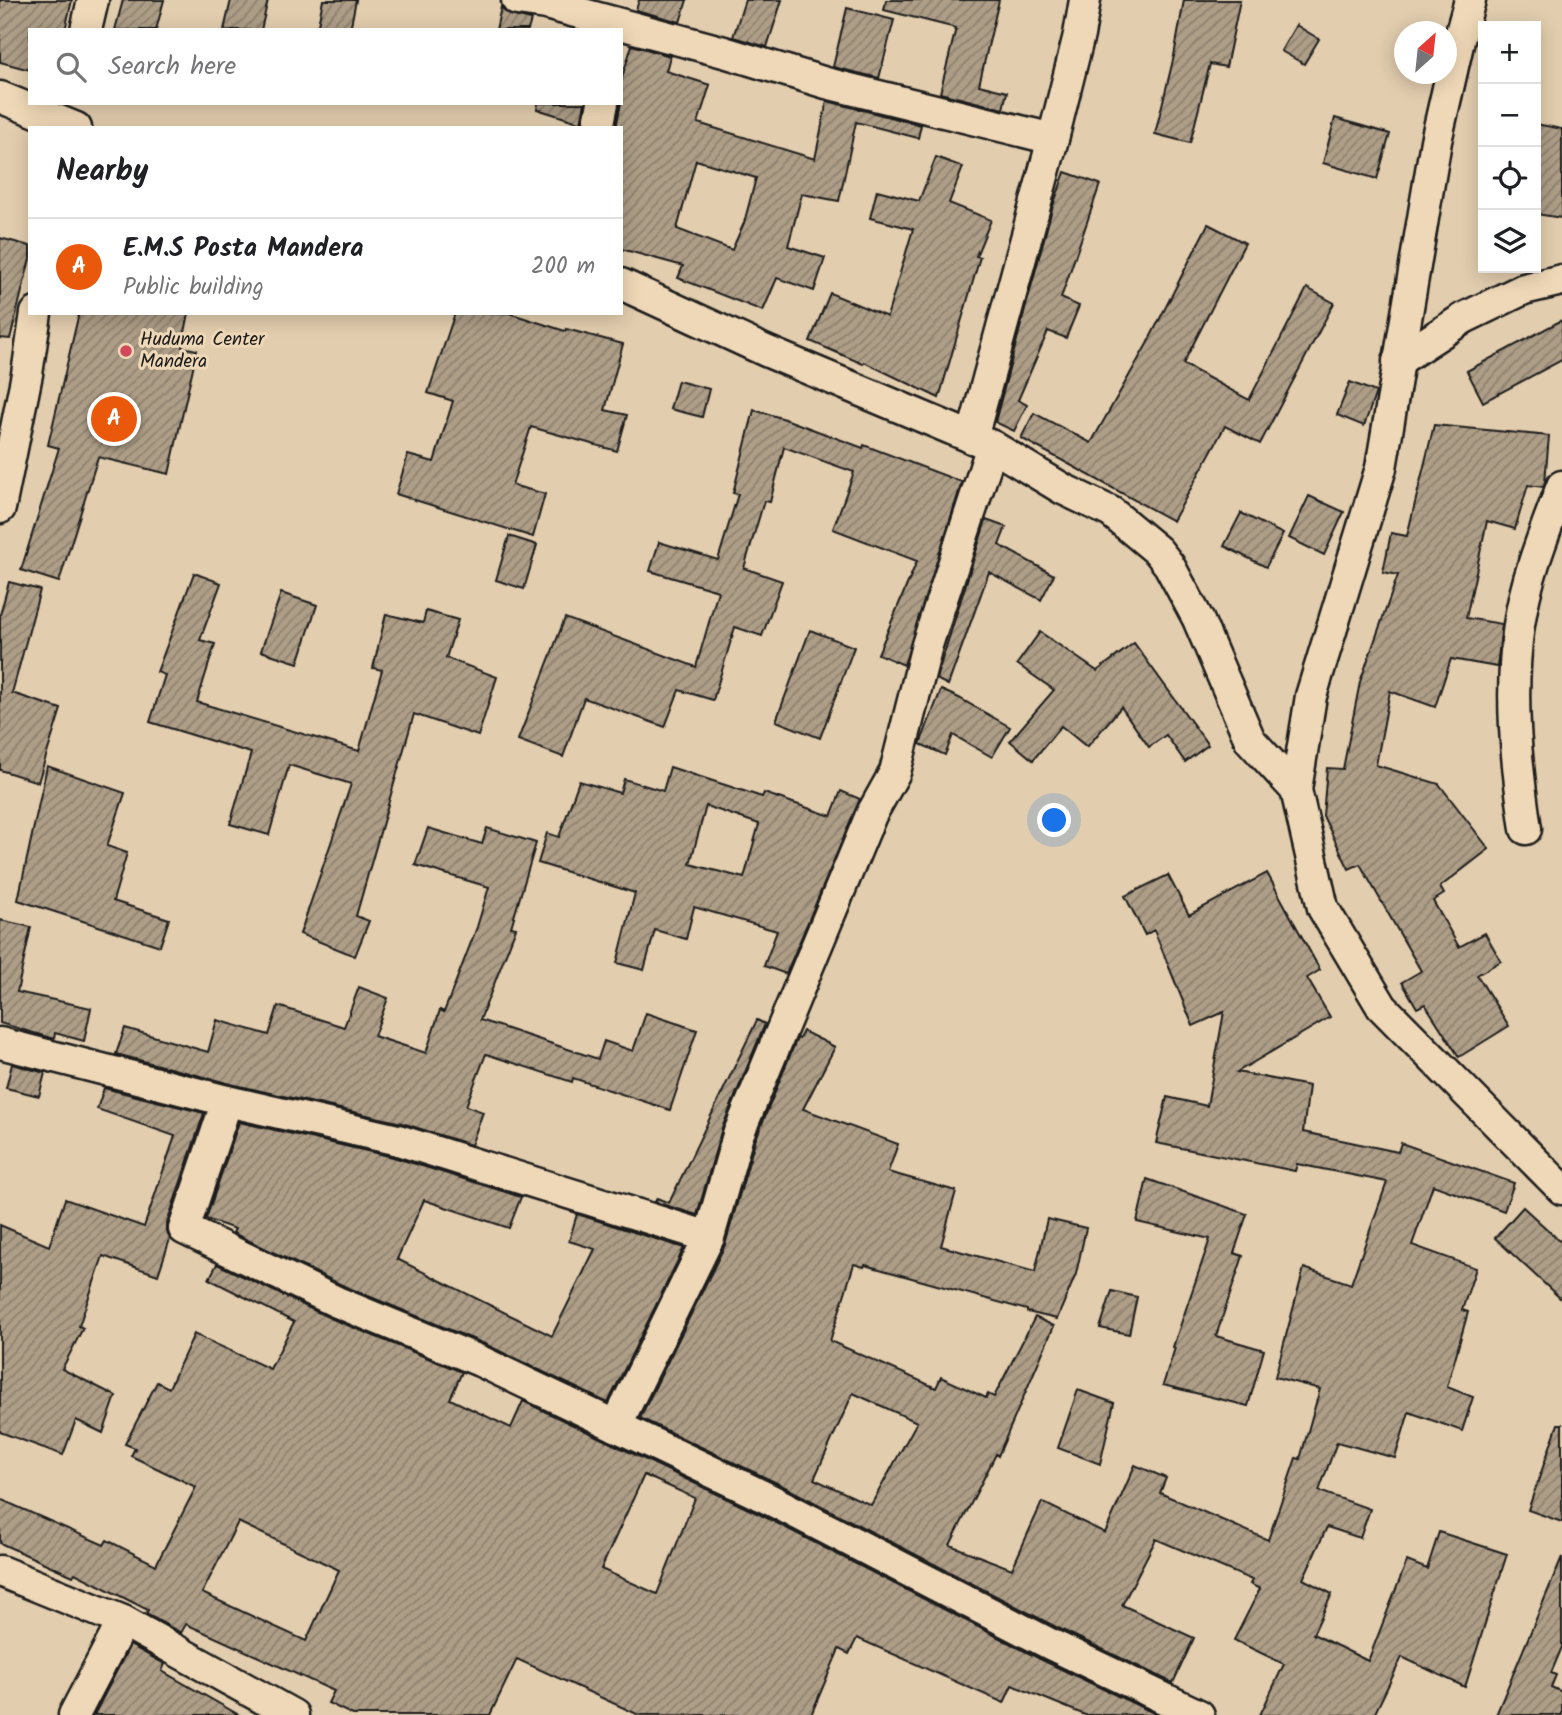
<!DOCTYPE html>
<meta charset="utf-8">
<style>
:root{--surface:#fff;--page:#f6f6f6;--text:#202124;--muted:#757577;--line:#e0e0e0;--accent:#ea580c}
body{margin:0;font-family:Kalam,sans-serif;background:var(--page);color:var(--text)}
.controls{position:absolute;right:21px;top:21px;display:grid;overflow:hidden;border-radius:0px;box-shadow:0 4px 18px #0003}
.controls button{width:63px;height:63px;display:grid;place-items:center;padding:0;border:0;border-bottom:2px solid var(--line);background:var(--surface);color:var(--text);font:35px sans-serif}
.compass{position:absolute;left:1394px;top:21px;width:63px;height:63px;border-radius:50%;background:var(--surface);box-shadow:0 4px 18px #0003;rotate:27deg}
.you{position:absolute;left:1055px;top:821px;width:24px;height:24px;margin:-18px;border:5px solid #fff;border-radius:50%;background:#1a73e8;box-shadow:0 0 0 10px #1a73e833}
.badge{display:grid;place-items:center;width:46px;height:46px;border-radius:50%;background:var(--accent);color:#fff;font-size:23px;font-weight:700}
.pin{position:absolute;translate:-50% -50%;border:4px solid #fff;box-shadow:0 2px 7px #0006}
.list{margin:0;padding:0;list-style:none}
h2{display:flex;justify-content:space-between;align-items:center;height:91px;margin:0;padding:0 28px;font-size:30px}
h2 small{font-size:23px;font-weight:400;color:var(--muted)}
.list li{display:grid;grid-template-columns:46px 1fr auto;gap:21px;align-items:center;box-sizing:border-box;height:98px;padding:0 28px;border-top:2px solid var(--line)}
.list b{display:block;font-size:26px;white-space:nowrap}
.list p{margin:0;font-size:23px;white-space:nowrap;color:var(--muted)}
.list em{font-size:23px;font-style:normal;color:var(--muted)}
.icon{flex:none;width:38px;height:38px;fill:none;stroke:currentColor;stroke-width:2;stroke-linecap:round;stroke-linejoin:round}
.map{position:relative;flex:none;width:1562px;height:1715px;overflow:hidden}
.search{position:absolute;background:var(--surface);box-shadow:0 4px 18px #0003;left:28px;top:28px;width:595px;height:77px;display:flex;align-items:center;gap:18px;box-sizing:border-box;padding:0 24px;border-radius:0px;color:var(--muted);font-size:26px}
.panel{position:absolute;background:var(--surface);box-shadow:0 4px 18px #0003;left:28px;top:126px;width:595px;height:189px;border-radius:0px}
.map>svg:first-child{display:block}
</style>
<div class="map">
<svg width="1562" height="1715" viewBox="0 0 1562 1715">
<defs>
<pattern id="building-hatch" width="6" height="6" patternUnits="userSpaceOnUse" patternTransform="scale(1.75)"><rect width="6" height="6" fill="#ae9e87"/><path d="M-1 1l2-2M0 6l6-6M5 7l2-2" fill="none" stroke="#8d806e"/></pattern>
</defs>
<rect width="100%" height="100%" fill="#e2cdae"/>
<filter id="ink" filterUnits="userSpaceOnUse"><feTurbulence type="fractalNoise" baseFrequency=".0143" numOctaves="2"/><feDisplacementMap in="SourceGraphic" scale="14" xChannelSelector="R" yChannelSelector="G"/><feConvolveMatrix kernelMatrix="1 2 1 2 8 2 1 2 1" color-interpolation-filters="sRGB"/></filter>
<g filter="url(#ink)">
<g fill="url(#building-hatch)" stroke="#1c1c1c" stroke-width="2" fill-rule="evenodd">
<polygon points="0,0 72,0 65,30 30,30 30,70 0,62"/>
<polygon points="123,0 164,0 156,30 115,30"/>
<polygon points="231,0 268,0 261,30 224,30"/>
<polygon points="323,0 356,0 350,30 317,30"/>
<polygon points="639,0 687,0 680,22 636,10"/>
<polygon points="745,0 782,0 767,47 733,37"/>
<polygon points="886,0 999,0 979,85 1007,92 1003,109 940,93 956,28 884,10"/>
<polygon points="1184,0 1240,0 1226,67 1210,64 1190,143 1155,134 1174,56"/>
<polygon points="501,7 507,14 531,20 528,30 496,30"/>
<polygon points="847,8 894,20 879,78 833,67"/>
<polygon points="1296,25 1319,39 1304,64 1281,51"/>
<path d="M632 45 670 56 666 71 710 85 698 123 815 159 827 101 921 125 918 138 856 122 839 201 802 194 788 246 825 258 814 291 777 278 763 311 678 278 683 266 621 249V128H616L621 103V81ZM696 160 756 178 744 223 732 250 677 229Z"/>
<polygon points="538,103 585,103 581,123 537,109"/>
<polygon points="1335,118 1390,134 1377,179 1323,163"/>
<polygon points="1536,124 1562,129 1562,218 1536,214"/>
<polygon points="936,157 963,167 949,203 991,220 976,256 980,257 939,398 864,362 863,364 810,341 830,293 887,317 913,229 870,218 877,190 919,201"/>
<polygon points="1065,172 1100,184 1061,298 1079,306 1066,338 1048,331 1018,400 1027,405 1014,431 995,422 1052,209"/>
<polygon points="1208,224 1245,243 1183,364 1249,400 1307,288 1334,303 1260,444 1225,426 1173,521 1021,438 1034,413 1091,443 1147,344"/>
<polygon points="0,238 30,246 30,259 10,339 0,338"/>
<polygon points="79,313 189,313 182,347 197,350 169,474 98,457 59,582 21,570 59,448 48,445"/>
<polygon points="455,313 509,313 565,331 566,329 623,344 605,410 627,415 617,451 531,427 512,485 545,494 533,537 396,494 408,455 434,462 453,401 428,393"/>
<polygon points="1562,320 1562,360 1483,402 1467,371"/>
<polygon points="678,381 709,389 702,417 670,409"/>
<polygon points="1350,382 1376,392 1364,426 1337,415"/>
<polygon points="754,410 785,419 863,448 864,445 962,482 904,665 878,654 917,561 833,529 854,472 784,447 770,502 764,501 744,568 782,581 762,636 735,627 713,700 679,690 665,727 584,698 563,757 518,740 565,618 696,667 718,591 650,571 659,542 718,560 738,494 733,493"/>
<polygon points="1434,425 1549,436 1545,482 1543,487 1528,485 1515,529 1487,521 1466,618 1502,624 1497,667 1451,659 1435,707 1390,691 1376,765 1439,784 1489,849 1440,887 1444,894 1433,901 1459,947 1485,933 1501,961 1477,975 1509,1026 1459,1057 1425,1004 1417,1008 1402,982 1421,971 1360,864 1349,869 1323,816 1327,768 1343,769 1360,682 1398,575 1383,572 1391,533 1407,536"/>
<polygon points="1309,496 1344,512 1324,555 1289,538"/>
<polygon points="1241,513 1283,534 1266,567 1224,546"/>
<polygon points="986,520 1006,527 999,545 1054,575 1041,600 989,572 948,685 936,679"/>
<polygon points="509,536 537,545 524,589 496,580"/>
<polygon points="194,573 221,583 200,640 215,644 197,702 359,751 382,670 373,668 386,614 423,623 426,611 458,620 446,658 497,677 478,736 414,714 356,916 369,921 355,956 300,934 351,784 289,765 269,835 230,824 251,753 150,722 165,675 157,672"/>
<polygon points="9,582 40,590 12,693 61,709 38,782 0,770 0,615"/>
<polygon points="281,593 317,605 298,663 261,651"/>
<polygon points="810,630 854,647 820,738 776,721"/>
<polygon points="1040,632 1097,671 1134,643 1208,745 1185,762 1166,735 1149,747 1121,707 1087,747 1061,726 1033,760 1010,741 1054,690 1017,664"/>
<polygon points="941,690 959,698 1010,727 992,757 953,735 945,755 920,744"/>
<polygon points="47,766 125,793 107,846 127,853 113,901 169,919 160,946 18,900"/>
<path d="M670 767 762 797 764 793 831 816 841 791 860 799 786 974 764 966 777 931 694 907 686 939 655 930 644 970 617 963 635 893 538 863 547 833 559 837 579 781 620 793 624 779 663 791ZM706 806 759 824 744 878 690 864Z"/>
<polygon points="428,828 482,844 487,828 536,843 511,927 516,928 480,1020 598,1059 604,1041 633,1051 646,1013 697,1030 670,1110 573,1078 572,1082 486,1054 466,1106 483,1112 471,1145 402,1123 231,1084 116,1054 125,1028 208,1052 217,1020 269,1035 278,1006 344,1027 359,987 388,998 374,1036 426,1053 440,1010 444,1012 477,927 489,887 415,865"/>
<path d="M1267 873 1320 970 1307 978 1330 1017 1237 1072 1309 1086 1303 1132 1398 1152 1401 1143 1514 1183 1504 1211 1433 1185 1412 1245 1476 1268 1462 1310 1468 1312 1447 1387 1473 1397 1462 1431 1409 1412 1395 1458 1337 1442 1319 1491 1370 1509 1360 1538 1327 1527 1303 1579 1332 1594 1313 1634 1368 1661 1407 1561 1427 1569 1439 1532 1507 1554 1465 1687 1402 1657 1374 1715H1260L1284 1664 1234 1640 1260 1589 1250 1584 1252 1580 1156 1539 1122 1605 1194 1638 1173 1683 1058 1628 779 1484 640 1418 725 1245 755 1141 797 1038 799 1039 803 1031 835 1047 803 1109 898 1144 888 1172 956 1191 941 1246 1035 1272 1047 1219 1086 1228 1076 1274 1057 1319 1027 1312V1310L865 1265 864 1267 854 1264 830 1341 936 1388 941 1377 986 1398 988 1394 994 1397 1035 1317 1054 1326 998 1456 996 1454 950 1545 1012 1569 1042 1502 1105 1533 1135 1465 1166 1478 1160 1493 1268 1540 1296 1458 1300 1459 1320 1389 1275 1377 1304 1268 1351 1284 1387 1182 1297 1164 1295 1171 1156 1143 1167 1097 1207 1106 1224 1012 1193 1026 1154 930 1145 935 1125 896 1168 875 1189 915ZM853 1393 917 1422 871 1505 814 1479Z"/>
<polygon points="0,920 31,927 17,992 91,1008 84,1041 55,1033 54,1039 0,1023"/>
<polygon points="757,1020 765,1024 722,1128 697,1215 655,1202 657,1198 669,1203"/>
<polygon points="12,1064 45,1073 39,1096 6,1088"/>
<polygon points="104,1088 204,1113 167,1223 167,1232 170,1239 158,1275 103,1256 79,1326 83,1328 62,1369 116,1396 103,1433 76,1420 63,1455 0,1432 0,1225 49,1246 65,1199 144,1227 175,1136 97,1109"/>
<polygon points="239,1122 393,1157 521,1197 509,1228 424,1200 397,1259 552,1336 595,1249 569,1241 577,1214 684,1248 608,1403 487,1345 344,1286 233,1233 235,1229 206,1219"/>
<polygon points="1147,1179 1247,1214 1234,1253 1243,1256 1216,1336 1264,1350 1248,1406 1163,1385 1175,1348 1173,1347 1210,1239 1137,1222"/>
<polygon points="1523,1207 1562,1243 1562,1300 1495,1238"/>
<path d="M217 1264 330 1318 462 1372 450 1399 511 1428 523 1401 763 1516 1042 1660 1158 1715H1085L1012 1685 1004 1703 857 1638 849 1654 839 1649 811 1715H639L517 1659 490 1715H353L328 1703 334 1691 186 1624 181 1633 146 1614 148 1610 75 1573 73 1576 0 1543V1499L104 1545 107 1540 156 1565 196 1487 131 1456 135 1448 125 1444 157 1382 169 1388 194 1334 270 1369 294 1322 209 1279ZM644 1475 695 1498 657 1594 601 1569ZM238 1522 339 1570 306 1641 202 1593Z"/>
<polygon points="1112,1291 1137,1297 1129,1334 1100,1328"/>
<polygon points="1078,1390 1114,1403 1100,1464 1058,1448"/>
<polygon points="1558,1424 1562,1424 1562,1522 1528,1510"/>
<polygon points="1562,1557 1562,1647 1551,1673 1556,1675 1551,1687 1562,1692 1562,1715 1496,1715"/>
<polygon points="130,1645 165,1664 162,1671 239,1715 94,1715"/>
</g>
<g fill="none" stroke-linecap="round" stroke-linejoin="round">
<g stroke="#1c1c1c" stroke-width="35">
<g id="street">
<polyline points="517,0 546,4 724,52 826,83 1053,139"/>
<polyline points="86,30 93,0"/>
<polyline points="0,97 76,128"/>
<polyline points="598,128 603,103"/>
<polyline points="621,284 766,351 992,446 1063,489 1111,512 1158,551 1169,565 1198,619 1250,740 1296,790 1323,908 1382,1007 1562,1189"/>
<polyline points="1398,361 1464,318 1524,289 1562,280"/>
<polyline points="972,438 1053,139 1079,35 1085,0"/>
<polyline points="0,508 27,374 36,313"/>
<polyline points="1296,790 1311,696 1381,468 1436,141 1459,40 1470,0"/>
<path d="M1526 829C1516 761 1509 693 1519 625 1526 577 1545 531 1562 486"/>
<polyline points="0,1043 227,1101 398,1140 709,1237"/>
<polyline points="227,1101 184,1229 337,1302 480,1361 771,1500 1050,1644 1199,1715"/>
<polyline points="616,1426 709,1237 738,1135 871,815 895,772 927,645 992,446"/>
<polyline points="0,1571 123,1621 293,1715"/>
<polyline points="74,1715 123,1621"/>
</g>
</g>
<use href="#street" stroke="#efd8b7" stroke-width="30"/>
</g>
</g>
<circle fill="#d1495b" stroke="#efd8b7" stroke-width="2.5" cx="126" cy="351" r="7"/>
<g text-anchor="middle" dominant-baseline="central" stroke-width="6" stroke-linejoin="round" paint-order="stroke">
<g font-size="19" fill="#1c1c1c" stroke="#efd8b7" text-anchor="start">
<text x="140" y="340">Huduma Center<tspan x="140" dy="22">Mandera</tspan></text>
</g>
</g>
</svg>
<div class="controls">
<button>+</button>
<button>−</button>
<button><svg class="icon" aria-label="locate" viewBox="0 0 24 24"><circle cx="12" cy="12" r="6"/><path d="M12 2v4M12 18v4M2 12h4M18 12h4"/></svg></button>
<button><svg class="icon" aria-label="layers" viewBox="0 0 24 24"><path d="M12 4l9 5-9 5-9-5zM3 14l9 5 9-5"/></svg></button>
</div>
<svg class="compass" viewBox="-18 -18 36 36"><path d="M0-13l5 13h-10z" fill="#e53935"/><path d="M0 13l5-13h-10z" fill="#757577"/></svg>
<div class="you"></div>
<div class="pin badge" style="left:114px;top:419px">A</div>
<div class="search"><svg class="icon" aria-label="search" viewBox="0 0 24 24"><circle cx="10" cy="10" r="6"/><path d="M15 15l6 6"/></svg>Search here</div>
<section class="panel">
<h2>Nearby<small></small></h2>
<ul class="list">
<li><span class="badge">A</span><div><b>E.M.S Posta Mandera</b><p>Public building</p></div><em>200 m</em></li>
</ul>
</section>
</div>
